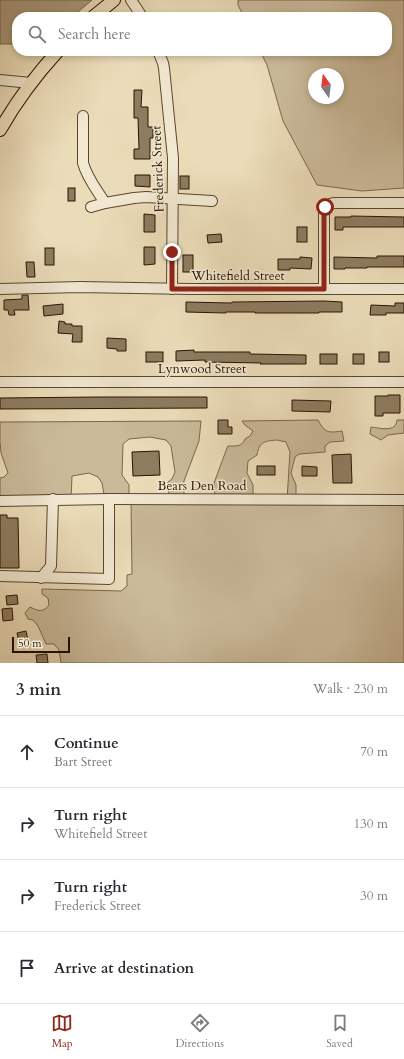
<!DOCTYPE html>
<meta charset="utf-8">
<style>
:root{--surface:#fff;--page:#f7f7f7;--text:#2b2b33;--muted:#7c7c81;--line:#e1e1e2;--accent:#8f2418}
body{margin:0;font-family:Cardo,serif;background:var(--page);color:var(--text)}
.compass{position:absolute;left:308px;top:68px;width:36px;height:36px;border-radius:50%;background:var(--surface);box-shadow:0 2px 6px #0003;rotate:346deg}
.scale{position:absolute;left:12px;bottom:10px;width:58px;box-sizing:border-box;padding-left:4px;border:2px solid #271500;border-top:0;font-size:11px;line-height:14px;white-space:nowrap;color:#271500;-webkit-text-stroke:3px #f2e8d2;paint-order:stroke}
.stop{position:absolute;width:12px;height:12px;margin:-9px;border:3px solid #8f2418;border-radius:50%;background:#fff}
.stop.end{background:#8f2418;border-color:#fff;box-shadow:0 1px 4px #0008}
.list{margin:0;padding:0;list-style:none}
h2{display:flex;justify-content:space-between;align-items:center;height:52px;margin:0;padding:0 16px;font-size:17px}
h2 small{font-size:13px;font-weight:400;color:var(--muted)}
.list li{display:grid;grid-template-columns:26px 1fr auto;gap:12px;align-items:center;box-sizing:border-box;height:72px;padding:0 16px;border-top:1px solid var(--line)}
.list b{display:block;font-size:15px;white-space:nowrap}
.list p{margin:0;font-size:13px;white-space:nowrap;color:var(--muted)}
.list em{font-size:13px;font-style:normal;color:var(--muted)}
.icon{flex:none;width:22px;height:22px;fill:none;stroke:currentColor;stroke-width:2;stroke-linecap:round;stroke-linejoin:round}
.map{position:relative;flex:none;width:404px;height:663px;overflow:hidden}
.search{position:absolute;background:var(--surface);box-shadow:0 2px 6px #0003;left:12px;right:12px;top:12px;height:44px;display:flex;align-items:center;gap:10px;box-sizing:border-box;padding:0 14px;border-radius:16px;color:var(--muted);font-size:15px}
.sheet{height:340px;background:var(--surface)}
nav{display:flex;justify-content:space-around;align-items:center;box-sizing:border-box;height:56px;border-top:1px solid var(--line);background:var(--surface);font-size:11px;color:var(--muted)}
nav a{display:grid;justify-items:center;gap:2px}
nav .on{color:var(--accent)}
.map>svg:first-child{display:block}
</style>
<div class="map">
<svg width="404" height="663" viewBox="0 0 404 663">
<rect width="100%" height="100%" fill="#ebdcb9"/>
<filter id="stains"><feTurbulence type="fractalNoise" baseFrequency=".005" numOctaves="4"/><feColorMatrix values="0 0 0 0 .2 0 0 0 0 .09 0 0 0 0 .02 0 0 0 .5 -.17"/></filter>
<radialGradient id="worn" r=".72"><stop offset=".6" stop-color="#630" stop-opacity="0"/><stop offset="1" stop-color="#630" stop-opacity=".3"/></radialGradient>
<g fill="#caba9a" stroke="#78684d" fill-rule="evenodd">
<path d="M238 0H404V188L362 191 317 185 283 121 267 65 260 51H387V17H244L238 5ZM314 74H338V98H314Z"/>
<path d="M318 420C325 433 328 433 342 431L344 441 330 442 325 446V452L299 454 295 457 291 473 296 485V500L404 502V663H61L59 650 54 644H46L38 626 33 620 28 619 25 613 30 607C38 611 43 613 49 605L48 598 42 594V589L121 591 127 586V575L132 574 131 501 169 497 168 482 172 479 175 472 171 446 166 440 150 437 129 439 123 444 122 475 129 485V497L105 500 102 483 98 477 89 473 72 476 71 500 0 501V478L4 477 8 473 1 453 0 441V422L201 421 199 441 184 481V496L215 500 214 483 227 448 228 446C236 446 242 447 245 439L250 436 253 431 245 425 242 421ZM277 440 286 442 290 452 287 500H253V485L247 473 248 461 257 455C259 441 266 441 277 440Z"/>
<path d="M397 420H404V433L388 435 381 440 370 434 371 427C380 428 396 433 397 420Z"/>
</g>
<polygon fill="#a8987a" stroke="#746449" points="0,0 92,0 72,17 17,17 17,44 0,44"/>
<g fill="#8d7c60" stroke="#271500">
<polygon points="134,90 142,90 141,107 148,107 148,127 153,127 153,138 150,138 150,159 134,159 134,149 139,149 138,118 134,118"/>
<polygon points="135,175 150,175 150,187 135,186"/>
<rect x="180" y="176" width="9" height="13"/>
<rect x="68" y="188" width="7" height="13"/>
<polygon points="144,214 155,215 155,232 144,232"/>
<polygon points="351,216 404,217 404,227 343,227 343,230 335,230 335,217 351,217"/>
<rect x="297" y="227" width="10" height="15"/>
<polygon points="221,234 222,242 208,243 207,235"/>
<polygon points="144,247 155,247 155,264 144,265"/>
<rect x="45" y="248" width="9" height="17"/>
<rect x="183" y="255" width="10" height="17"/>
<polygon points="377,256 404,256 404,267 367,267 367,268 345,268 345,269 334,269 334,257 377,258"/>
<polygon points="300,257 312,258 311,269 290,268 290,270 278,270 278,259 300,259"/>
<polygon points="26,262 34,262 35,277 27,277"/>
<polygon points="22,295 28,295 29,310 14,310 15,315 9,315 8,310 4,310 4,300 22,299"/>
<polygon points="324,301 342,302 342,312 319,312 319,313 255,313 255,312 226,312 226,313 186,312 186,302 232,303 232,302"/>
<polygon points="395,303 404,303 404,313 386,313 386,315 370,315 371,305 395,306"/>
<polygon points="63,304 63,314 44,316 43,306"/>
<polygon points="59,321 65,322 65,324 72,324 72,326 82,326 82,342 72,342 73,334 58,333"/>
<polygon points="107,338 126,339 126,351 117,351 117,349 107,348"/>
<polygon points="194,350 194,352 250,352 250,354 306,355 306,364 260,364 261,363 205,362 205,360 176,361 176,351"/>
<rect x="146" y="352" width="17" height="10"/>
<rect x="379" y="352" width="10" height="10"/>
<rect x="320" y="354" width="17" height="10"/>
<rect x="353" y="354" width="11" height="10"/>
<polygon points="388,395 400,395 400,413 383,413 383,416 375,416 375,396 388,396"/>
<polygon points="98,397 207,397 207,408 0,409 0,398"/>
<polygon points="292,400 331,401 330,412 292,411"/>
<polygon points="218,420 228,420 228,427 232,427 232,434 218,434"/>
<polygon points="159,451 160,475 133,476 132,452"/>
<polygon points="351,454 352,483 333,483 332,455"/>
<rect x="257" y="466" width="18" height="9"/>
<polygon points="302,466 317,467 317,476 302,476"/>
<polygon points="0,515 7,515 7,518 18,518 19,568 0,568"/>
<polygon points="17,595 18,604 7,605 6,596"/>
<polygon points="12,608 13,620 3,621 2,609"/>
<polygon points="26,631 29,644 20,646 17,633"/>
<polygon points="47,654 48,663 37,663 36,655"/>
</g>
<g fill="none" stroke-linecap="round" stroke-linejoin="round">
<g stroke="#58472e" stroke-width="12">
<g id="minor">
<polyline points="131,0 137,9 142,17"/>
<polyline points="158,51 163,63 164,68 173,158 172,289"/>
<polyline points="0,80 31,83"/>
<path d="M83 116V163C87 178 97 190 105 203"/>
<polyline points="91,207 105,203 134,198 146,197 212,201"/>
<polyline points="0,289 80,287 190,289 404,289"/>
<path d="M324 289V213C325 206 329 203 336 203H404"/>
<polyline points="0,382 404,382"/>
<polyline points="0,501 109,499 404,500"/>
<polyline points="0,576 109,579 109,499"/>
<polyline points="41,578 51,566 53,499"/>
</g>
</g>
<g stroke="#271500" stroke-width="14">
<g id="major">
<polyline points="93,17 114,0"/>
<path d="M0 130C16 102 36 75 58 51"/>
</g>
</g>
<use href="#minor" stroke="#f2e8d2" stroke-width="10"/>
<use href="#major" stroke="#ebdcb9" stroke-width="12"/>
</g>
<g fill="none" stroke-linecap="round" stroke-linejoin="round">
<polyline stroke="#8f2418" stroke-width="5" points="172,252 172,289 324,289 324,213 325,207"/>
</g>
<g text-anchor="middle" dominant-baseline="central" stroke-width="3" stroke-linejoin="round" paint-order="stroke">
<g font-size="13" fill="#271500" stroke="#f2e8d2">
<text transform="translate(158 169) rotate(-92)">Frederick Street</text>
<text x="238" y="276">Whitefield Street</text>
<text x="202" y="369">Lynwood Street</text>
<text x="202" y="486">Bears Den Road</text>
</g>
</g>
<rect width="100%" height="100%" filter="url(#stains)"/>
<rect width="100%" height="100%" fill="url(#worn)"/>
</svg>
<svg class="compass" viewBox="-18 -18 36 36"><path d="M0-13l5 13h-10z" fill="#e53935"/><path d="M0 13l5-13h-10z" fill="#7c7c81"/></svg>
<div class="scale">50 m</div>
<div class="stop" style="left:325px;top:207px"></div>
<div class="stop end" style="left:172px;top:252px"></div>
<div class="search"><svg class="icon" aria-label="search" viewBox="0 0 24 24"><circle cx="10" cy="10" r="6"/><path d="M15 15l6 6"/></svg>Search here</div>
</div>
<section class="sheet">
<h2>3 min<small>Walk · 230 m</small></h2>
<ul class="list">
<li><svg class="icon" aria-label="ahead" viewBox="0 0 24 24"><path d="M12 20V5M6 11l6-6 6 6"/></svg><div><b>Continue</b><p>Bart Street</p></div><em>70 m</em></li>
<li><svg class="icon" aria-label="right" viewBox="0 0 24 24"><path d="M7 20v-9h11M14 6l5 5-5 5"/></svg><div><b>Turn right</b><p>Whitefield Street</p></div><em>130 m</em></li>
<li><svg class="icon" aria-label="right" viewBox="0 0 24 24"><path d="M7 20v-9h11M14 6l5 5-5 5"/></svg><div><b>Turn right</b><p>Frederick Street</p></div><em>30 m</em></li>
<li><svg class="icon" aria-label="arrive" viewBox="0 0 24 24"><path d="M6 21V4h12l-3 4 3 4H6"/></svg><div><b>Arrive at destination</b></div></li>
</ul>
</section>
<nav>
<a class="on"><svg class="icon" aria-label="map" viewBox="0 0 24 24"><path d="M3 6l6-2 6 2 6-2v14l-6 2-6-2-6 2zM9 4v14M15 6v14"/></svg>Map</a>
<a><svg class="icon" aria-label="directions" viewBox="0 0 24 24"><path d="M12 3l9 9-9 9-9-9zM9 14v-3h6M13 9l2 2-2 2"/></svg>Directions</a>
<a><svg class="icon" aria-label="saved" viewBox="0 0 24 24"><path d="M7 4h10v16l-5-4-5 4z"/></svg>Saved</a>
</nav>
